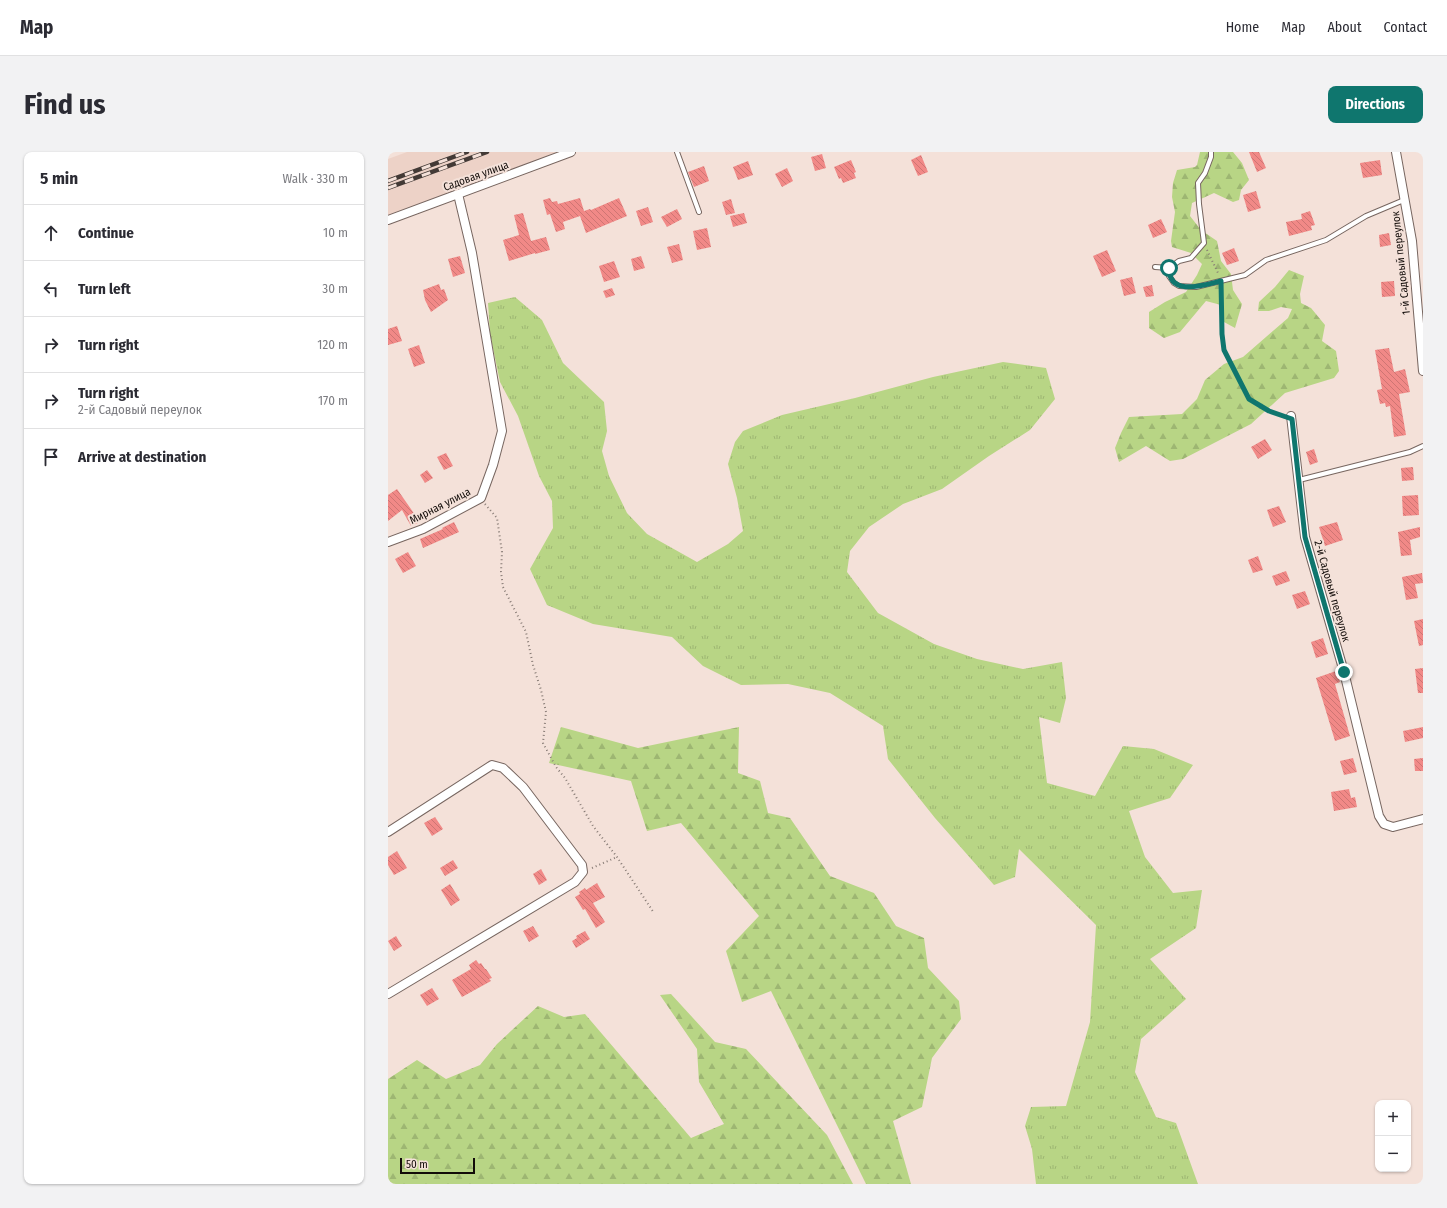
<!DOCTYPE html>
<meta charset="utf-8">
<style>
:root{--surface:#fff;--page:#f2f2f3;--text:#2b2b33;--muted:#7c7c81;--line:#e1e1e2;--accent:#0f766e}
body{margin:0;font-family:"Fira Sans Condensed",sans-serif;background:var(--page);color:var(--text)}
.controls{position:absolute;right:12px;bottom:12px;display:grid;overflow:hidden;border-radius:8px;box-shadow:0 1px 3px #0004}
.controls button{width:36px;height:36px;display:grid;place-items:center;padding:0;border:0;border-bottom:1px solid var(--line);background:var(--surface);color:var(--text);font:20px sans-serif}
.scale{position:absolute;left:12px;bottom:10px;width:75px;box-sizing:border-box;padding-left:4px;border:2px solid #120c09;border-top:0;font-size:11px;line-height:14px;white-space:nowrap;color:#120c09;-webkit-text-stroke:3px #f4e1d9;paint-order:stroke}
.stop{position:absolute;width:12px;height:12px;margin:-9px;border:3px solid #0f766e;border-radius:50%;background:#fff}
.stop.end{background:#0f766e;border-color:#fff;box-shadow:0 1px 4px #0008}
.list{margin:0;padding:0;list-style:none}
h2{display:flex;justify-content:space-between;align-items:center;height:52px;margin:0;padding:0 16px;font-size:17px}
h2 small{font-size:13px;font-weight:400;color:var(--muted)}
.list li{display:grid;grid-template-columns:26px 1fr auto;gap:12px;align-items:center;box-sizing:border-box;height:56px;padding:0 16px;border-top:1px solid var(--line)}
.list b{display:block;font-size:15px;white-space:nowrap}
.list p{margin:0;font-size:13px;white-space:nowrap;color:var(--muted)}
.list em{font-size:13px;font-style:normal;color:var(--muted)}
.icon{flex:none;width:22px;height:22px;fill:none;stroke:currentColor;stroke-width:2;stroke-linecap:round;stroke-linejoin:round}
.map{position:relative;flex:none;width:1035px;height:1032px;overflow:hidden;border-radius:8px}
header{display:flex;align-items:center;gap:24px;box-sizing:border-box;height:56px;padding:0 20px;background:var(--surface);border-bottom:1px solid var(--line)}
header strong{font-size:19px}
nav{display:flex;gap:22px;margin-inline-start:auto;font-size:14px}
.intro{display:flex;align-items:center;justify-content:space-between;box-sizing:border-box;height:96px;padding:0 24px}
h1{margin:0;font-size:28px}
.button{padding:10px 18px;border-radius:8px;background:var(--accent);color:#fff;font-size:14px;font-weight:700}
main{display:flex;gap:24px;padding:0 24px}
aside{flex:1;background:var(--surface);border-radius:8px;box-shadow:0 1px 3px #0004}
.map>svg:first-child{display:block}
</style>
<header>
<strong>Map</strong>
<nav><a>Home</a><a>Map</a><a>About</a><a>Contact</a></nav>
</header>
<div class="intro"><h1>Find us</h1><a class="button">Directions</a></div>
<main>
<aside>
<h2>5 min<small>Walk · 330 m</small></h2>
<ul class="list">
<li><svg class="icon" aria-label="ahead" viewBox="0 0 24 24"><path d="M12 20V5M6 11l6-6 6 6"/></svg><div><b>Continue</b></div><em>10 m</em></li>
<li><svg class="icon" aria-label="left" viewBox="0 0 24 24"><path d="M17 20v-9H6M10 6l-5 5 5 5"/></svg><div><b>Turn left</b></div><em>30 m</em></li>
<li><svg class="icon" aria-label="right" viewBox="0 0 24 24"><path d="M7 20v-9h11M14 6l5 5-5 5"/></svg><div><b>Turn right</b></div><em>120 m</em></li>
<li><svg class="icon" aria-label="right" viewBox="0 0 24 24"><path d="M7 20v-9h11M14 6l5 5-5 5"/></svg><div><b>Turn right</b><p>2-й Садовый переулок</p></div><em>170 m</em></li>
<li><svg class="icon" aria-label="arrive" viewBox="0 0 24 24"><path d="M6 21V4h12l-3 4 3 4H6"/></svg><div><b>Arrive at destination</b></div></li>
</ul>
</aside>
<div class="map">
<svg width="1035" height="1032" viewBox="0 0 1035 1032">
<defs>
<pattern id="grass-tufts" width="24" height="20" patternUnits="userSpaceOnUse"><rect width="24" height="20" fill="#b8d585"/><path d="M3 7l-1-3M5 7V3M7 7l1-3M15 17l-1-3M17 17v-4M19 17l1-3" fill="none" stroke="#9db672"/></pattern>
<pattern id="forest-firs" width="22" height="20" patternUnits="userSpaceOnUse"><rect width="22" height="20" fill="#b8d585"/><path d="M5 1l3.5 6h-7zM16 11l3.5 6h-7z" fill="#9db672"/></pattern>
<pattern id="building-back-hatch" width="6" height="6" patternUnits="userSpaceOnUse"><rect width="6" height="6" fill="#f18987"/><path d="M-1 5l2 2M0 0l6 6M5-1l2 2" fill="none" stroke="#ce7573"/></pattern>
</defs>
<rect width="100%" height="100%" fill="#f4e1d9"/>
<polygon fill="#edd2c7" points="19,0 174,0 0,63 0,7"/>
<polygon fill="url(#grass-tufts)" points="127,145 154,168 175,211 216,250 219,279 214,299 221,324 239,361 259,382 309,410 340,392 355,379 349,346 340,312 347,290 355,279 394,263 467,246 545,225 615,210 658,216 667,247 642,278 601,304 554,337 515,352 481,375 462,399 459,420 490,461 546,492 589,507 635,517 674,510 678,546 672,571 651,565 659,631 707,644 735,594 766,597 805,613 782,646 741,659 757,705 785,741 814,738 808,776 762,807 798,847 753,887 747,920 768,965 788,971 810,1032 648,1032 644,997 637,974 643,955 678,954 702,870 708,773 631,697 627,725 606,733 547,666 500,607 495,574 442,541 400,532 353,533 315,514 284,485 205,472 159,453 142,417 165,376 164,349 151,324 130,264 112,230 102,182 100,151"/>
<g fill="url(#forest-firs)">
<polygon points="812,0 845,0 854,11 861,28 853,38 851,48 845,50 826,41 804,51 802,64 813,78 829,89 833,109 843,122 845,138 854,152 847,176 836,170 833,153 818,149 792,180 776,186 761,176 761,160 777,150 798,140 809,123 814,112 803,101 784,95 783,89 787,60 784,45 785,31 789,18 807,15 809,13"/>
<polygon points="901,118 916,124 912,142 913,151 923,156 937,173 934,189 948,199 951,219 946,226 897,241 863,272 795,307 782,309 758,294 731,310 727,296 733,281 741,265 794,262 809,247 817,228 836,212 855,205 900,166 904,157 893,155 881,159 870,159 871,150 887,135"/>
<polygon points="173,575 250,596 351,575 350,621 372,629 380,661 402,666 442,724 486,741 508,774 536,786 540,816 571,849 573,867 544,906 534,955 505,969 523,1032 478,1032 383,839 354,850 338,799 371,764 293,671 259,679 243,629 161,611"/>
<polygon points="283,842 327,890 358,897 439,983 465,1032 0,1032 0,927 29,908 58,927 92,913 109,892 150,854 176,865 197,862 303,986 336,972 311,930 309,897 272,843"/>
</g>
<g fill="url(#building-back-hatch)">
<polygon points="861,0 871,0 878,16 869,20"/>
<polygon points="434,2 438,16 427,19 423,5"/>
<polygon points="533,3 540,20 530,24 523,8"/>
<polygon points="463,8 468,20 466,21 468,26 455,31 453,26 451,27 446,15"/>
<polygon points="992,8 994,23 975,26 972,11"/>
<polygon points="360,9 365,23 350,28 345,15"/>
<polygon points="316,14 321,29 306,35 300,20"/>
<polygon points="399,16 405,29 394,35 387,22"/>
<polygon points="868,39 873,56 860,60 855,43"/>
<polygon points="162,46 164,50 169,49 170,52 192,46 196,59 202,57 203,58 231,46 239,64 198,81 192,64 175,70 177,77 168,80 162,62 159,63 155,48"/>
<polygon points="343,47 347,61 338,63 334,50"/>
<polygon points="260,55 265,70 253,74 248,59"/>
<polygon points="289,57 294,67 279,75 273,65"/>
<polygon points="922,59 927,73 923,74 924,78 901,84 898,70 914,67 913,62"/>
<polygon points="135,61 143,89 158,85 162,98 147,102 147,101 121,109 115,88 131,83 126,63"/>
<polygon points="356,61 359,71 345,75 342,64"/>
<polygon points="773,67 779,80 765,86 760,73"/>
<polygon points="319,76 323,95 309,98 305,79"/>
<polygon points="1001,81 1003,93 992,95 991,83"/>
<polygon points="291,92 295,108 284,111 279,95"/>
<polygon points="846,96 851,109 839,113 834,101"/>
<polygon points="719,98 728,119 714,125 705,104"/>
<polygon points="72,104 77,121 65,125 60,107"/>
<polygon points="253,104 257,116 246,119 243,107"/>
<polygon points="226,109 232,125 216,130 211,114"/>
<polygon points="744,125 748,141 736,144 732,128"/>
<polygon points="1006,129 1007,144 994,145 993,130"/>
<polygon points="51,132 53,138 56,137 60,148 43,160 37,148 35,138"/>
<polygon points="764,133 766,144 758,145 755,135"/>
<polygon points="224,136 227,143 218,146 215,139"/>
<polygon points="9,174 14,189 0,193 0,177"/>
<polygon points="31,193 37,211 26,215 20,197"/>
<polygon points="1001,196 1006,220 1017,217 1022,240 1011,242 1018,283 1006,285 1002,254 998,255 997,251 992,252 989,238 994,237 987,198"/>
<polygon points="877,287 884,298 870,307 863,295"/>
<polygon points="926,297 930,310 922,313 918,300"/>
<polygon points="58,301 65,314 56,318 49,305"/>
<polygon points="1025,315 1026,328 1014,329 1013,316"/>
<polygon points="39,318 45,326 37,331 32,323"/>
<polygon points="9,337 32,370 23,374 14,358 0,369 0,343"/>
<polygon points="1030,343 1031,363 1015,364 1014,344"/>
<polygon points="891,354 898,370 885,375 879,358"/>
<polygon points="66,370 71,380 35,396 32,387 55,377 54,376"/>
<polygon points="949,370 955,388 937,394 931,375"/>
<polygon points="1032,375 1032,385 1022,388 1024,403 1013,404 1010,380"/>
<polygon points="20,400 28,414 15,421 7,407"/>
<polygon points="870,404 875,418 865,421 860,408"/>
<polygon points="898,419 902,429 888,434 884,424"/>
<polygon points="1034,421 1035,431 1027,432 1030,446 1018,448 1014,425"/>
<polygon points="917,439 922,452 909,457 904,443"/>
<polygon points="1035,467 1035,493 1031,494 1026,469"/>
<polygon points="935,486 940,502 928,506 923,490"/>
<polygon points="1035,516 1035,541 1030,541 1027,517"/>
<polygon points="948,519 952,530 947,532 962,584 947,589 928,526"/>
<polygon points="1035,575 1035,586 1017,590 1015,579"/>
<polygon points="965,606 969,620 956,623 952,609"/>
<polygon points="1035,606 1035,619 1027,619 1026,607"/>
<polygon points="961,637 963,646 967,645 969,655 946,659 943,640"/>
<polygon points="47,665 55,677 44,684 36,671"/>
<polygon points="9,699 19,716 6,723 0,713 0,705"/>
<polygon points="65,708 70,716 57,724 52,716"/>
<polygon points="153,717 159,728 151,733 145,722"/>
<polygon points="209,731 217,745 205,751 217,770 208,776 197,757 195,758 187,745 192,742 191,740 197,736 198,738"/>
<polygon points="62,732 72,748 63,754 53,738"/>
<polygon points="145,774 151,784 141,790 135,779"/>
<polygon points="197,779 202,787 188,796 184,789 189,786 188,784"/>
<polygon points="8,784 14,794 6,799 0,789"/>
<polygon points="88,808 91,812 93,811 97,817 98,817 104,826 101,827 103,829 74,845 64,828 83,817 81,813"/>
<polygon points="44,836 51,847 39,854 32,843"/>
</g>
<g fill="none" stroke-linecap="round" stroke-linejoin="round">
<g stroke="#776660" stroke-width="6">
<g id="service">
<polyline points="289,0 311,60"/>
<polyline points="767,115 781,116 781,124 786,131 791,134 808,135 857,123 878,108 938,88 978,64 1016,48"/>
<polyline points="781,116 791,109 803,106 816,91 811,52 810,31 817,21 823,5 823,0"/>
<polyline points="911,328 1022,300 1035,294"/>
</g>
</g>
<g stroke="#776660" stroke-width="10">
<g id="minor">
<polyline points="1008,0 1024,89 1035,219"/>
<polyline points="0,68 183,0"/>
<polyline points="903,264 917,385 956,520 991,664 996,672 1005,675 1035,667"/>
<polyline points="0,390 35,377 93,346 105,313 114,279 84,101 70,42"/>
<polyline points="0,680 104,613 115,616 135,635 194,713 195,720 187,730 0,842"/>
</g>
</g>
<g stroke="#877b75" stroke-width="2" stroke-dasharray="1 3" stroke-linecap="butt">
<polyline points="819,98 831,123"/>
<polyline points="833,135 834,183 836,197 861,247 881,259 896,264"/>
<polyline points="97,352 109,366 114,400 113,420 115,435 138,480 145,513 153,538 158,560 155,591 168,615 177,626 205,674 229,705 266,761"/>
<polyline points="204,716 229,705"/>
</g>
<use href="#service" stroke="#fff" stroke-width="4"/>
<use href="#minor" stroke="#fff" stroke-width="8"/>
<g stroke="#433a36" stroke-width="4.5">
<g id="rail">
<polyline points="0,29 79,0"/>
<polyline points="0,36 99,0"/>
</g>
</g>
<use href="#rail" stroke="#f4e1d9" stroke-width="3" stroke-dasharray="9" stroke-linecap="butt"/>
</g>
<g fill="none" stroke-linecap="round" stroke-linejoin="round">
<path stroke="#0f766e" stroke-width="5" d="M781 116C781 145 816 133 833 129L834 182 836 198 861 247 881 259 904 267 917 385 956 520"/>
</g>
<g text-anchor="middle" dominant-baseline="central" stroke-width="4" stroke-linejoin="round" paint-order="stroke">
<g font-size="11" fill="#120c09" stroke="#f4e1d9">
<text transform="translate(88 24) rotate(-20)">Садовая улица</text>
<text transform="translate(1013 111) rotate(-96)">1-й Садовый переулок</text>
<text transform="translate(52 354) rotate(-27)">Мирная улица</text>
<text transform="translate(944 439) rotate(74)">2-й Садовый переулок</text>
</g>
</g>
</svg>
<div class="controls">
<button>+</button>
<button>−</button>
</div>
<div class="scale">50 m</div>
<div class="stop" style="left:781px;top:116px"></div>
<div class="stop end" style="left:956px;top:520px"></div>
</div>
</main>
